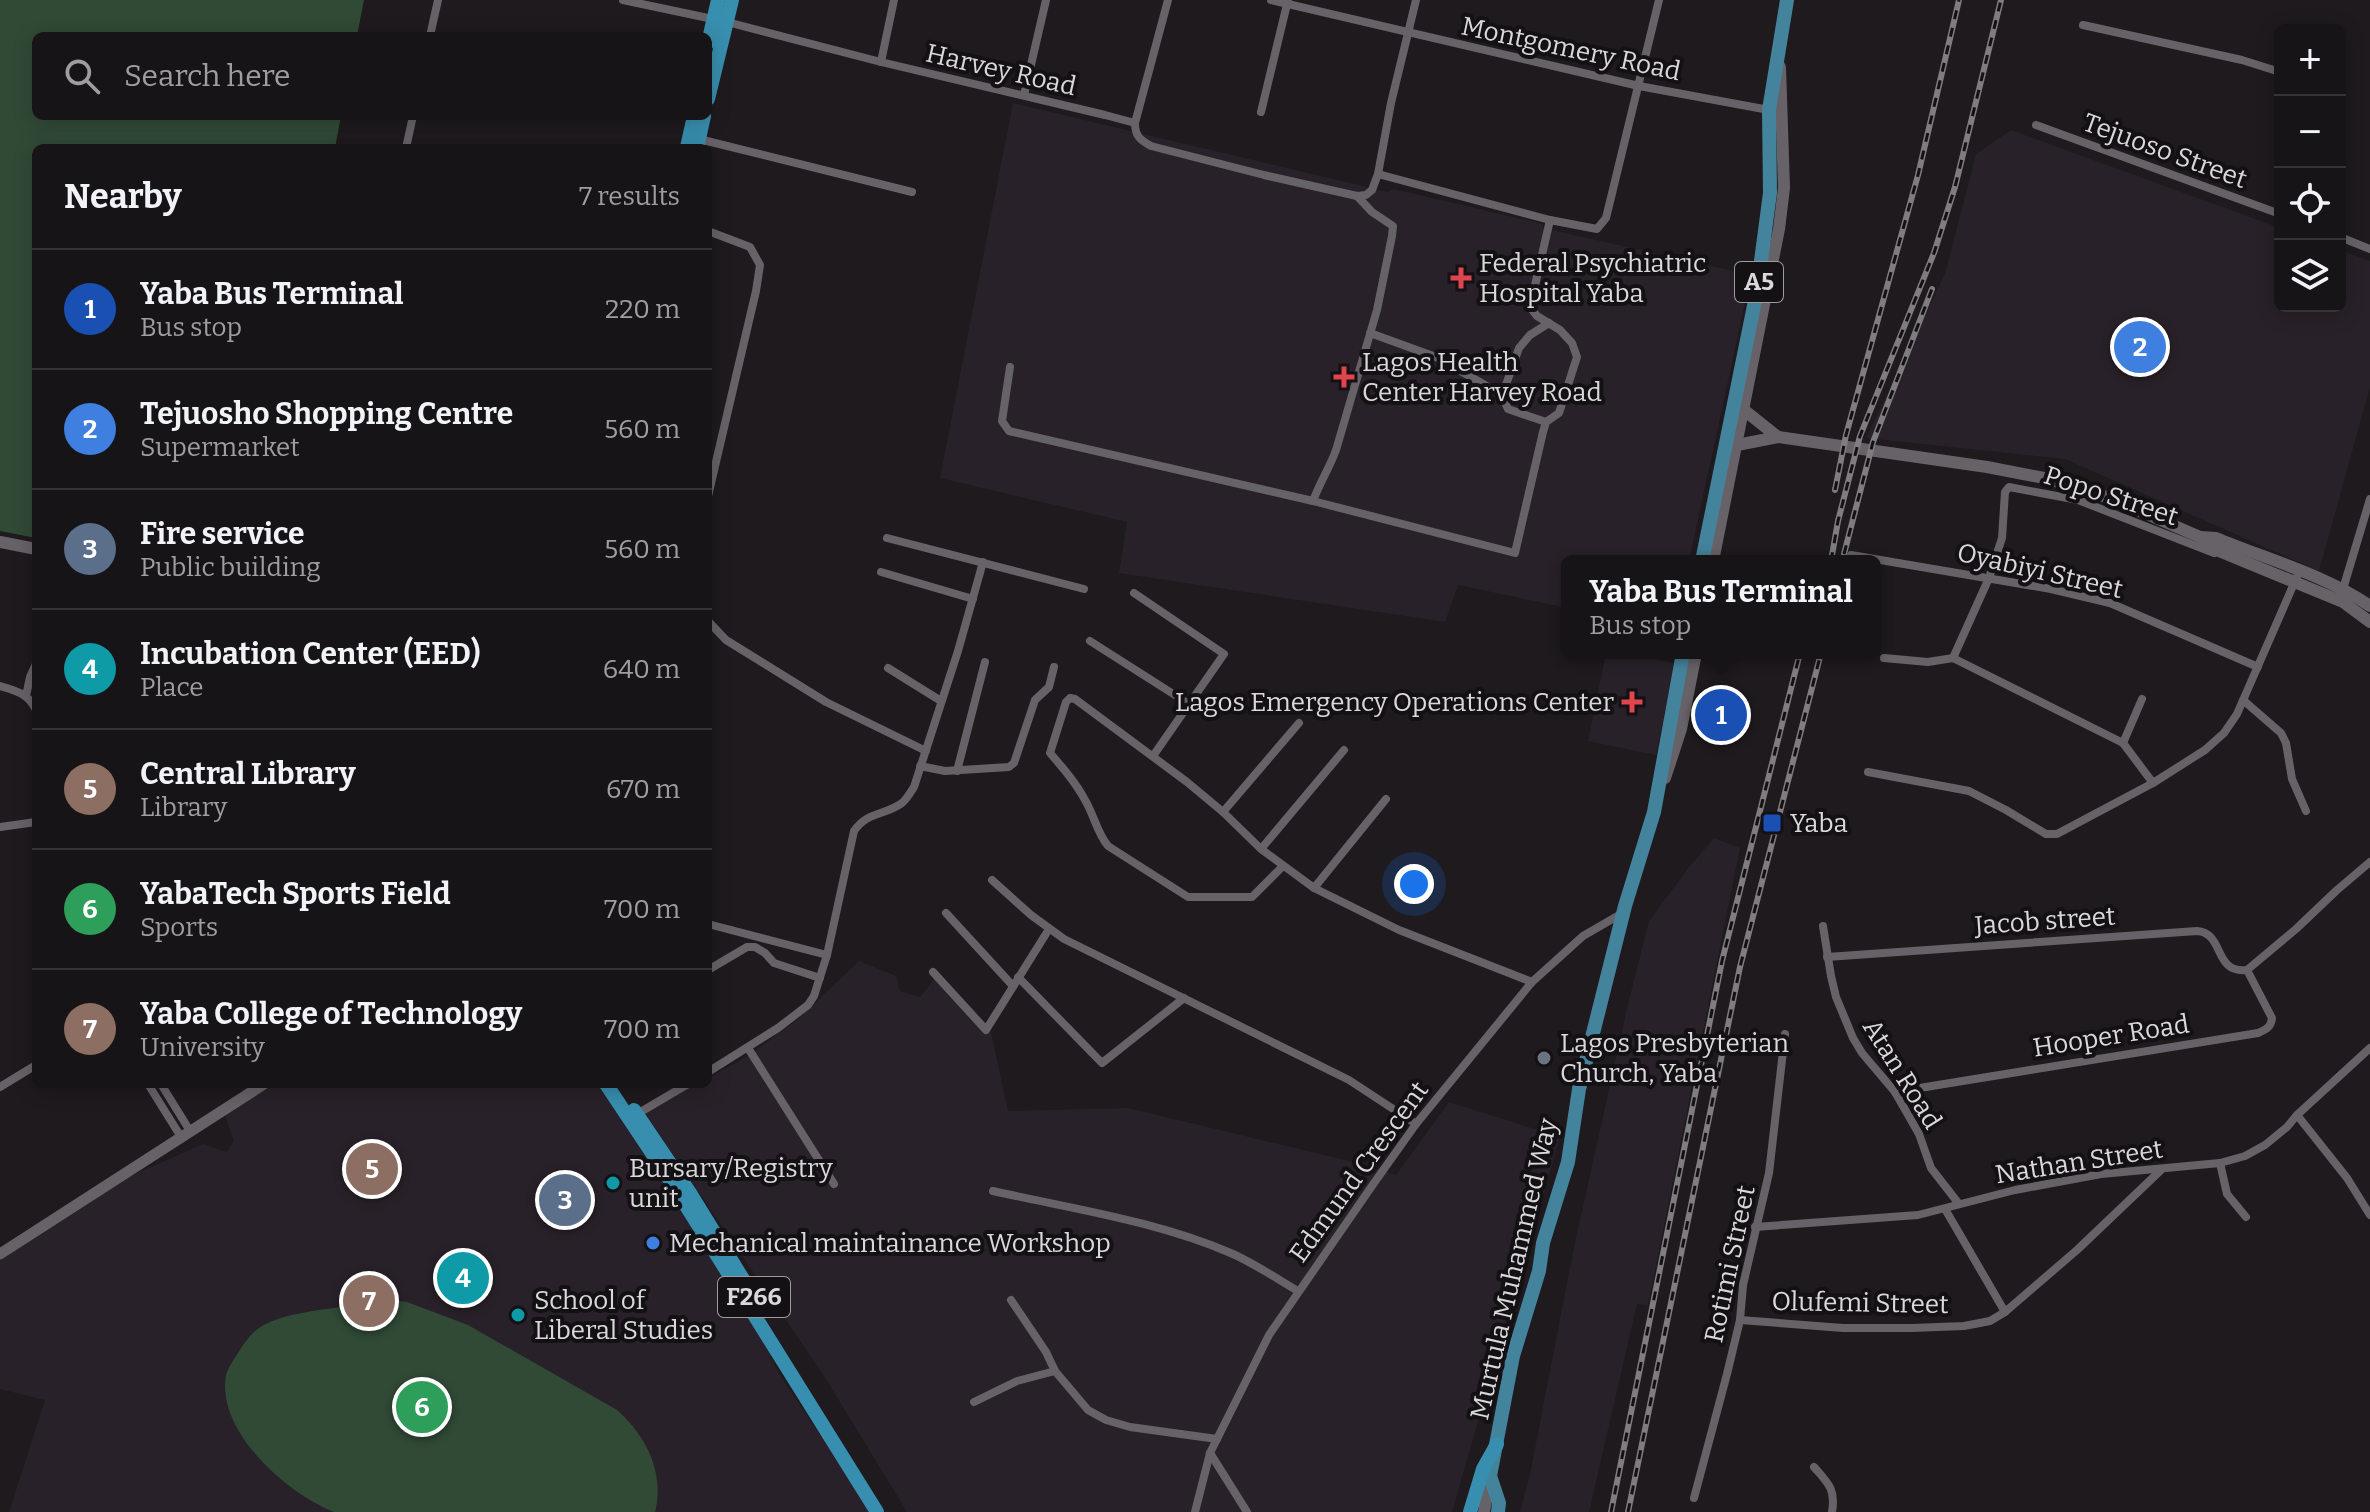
<!DOCTYPE html>
<meta charset="utf-8">
<style>
:root{--surface:#161416;--page:#1f1d1f;--text:#f1f3f6;--muted:#9e9ea1;--line:#353335;--accent:#0b8043}
body{margin:0;font-family:Bitter,serif;background:var(--page);color:var(--text)}
.controls{position:absolute;right:24px;top:24px;display:grid;overflow:hidden;border-radius:12px;box-shadow:0 4px 20px #0003}
.controls button{width:72px;height:72px;display:grid;place-items:center;padding:0;border:0;border-bottom:2px solid var(--line);background:var(--surface);color:var(--text);font:40px sans-serif}
.you{position:absolute;left:1414px;top:884px;width:28px;height:28px;margin:-20px;border:6px solid #fff;border-radius:50%;background:#1a73e8;box-shadow:0 0 0 12px #1a73e833}
.badge{display:grid;place-items:center;width:52px;height:52px;border-radius:50%;background:var(--accent);color:#fff;font-size:26px;font-weight:700}
.pin{position:absolute;translate:-50% -50%;border:4px solid #fff;box-shadow:0 2px 8px #0006}
.popup{position:absolute;left:1561px;top:555px;width:320px;height:104px;box-sizing:border-box;display:grid;place-content:center;border-radius:12px;background:var(--surface);filter:drop-shadow(0 2px 6px #0005);font-size:26px;white-space:nowrap;color:var(--muted)}
.popup b{font-size:30px;color:var(--text)}
.popup::after{content:'';position:absolute;left:50%;top:100%;margin-left:-16px;border:16px solid transparent;border-top-color:var(--surface)}
.list{margin:0;padding:0;list-style:none}
h2{display:flex;justify-content:space-between;align-items:center;height:104px;margin:0;padding:0 32px;font-size:34px}
h2 small{font-size:26px;font-weight:400;color:var(--muted)}
.list li{display:grid;grid-template-columns:52px 1fr auto;gap:24px;align-items:center;box-sizing:border-box;height:120px;padding:0 32px;border-top:2px solid var(--line)}
.list b{display:block;font-size:30px;white-space:nowrap}
.list p{margin:0;font-size:26px;white-space:nowrap;color:var(--muted)}
.list em{font-size:26px;font-style:normal;color:var(--muted)}
.icon{flex:none;width:44px;height:44px;fill:none;stroke:currentColor;stroke-width:2;stroke-linecap:round;stroke-linejoin:round}
.map{position:relative;flex:none;width:2370px;height:1512px;overflow:hidden}
.search{position:absolute;background:var(--surface);box-shadow:0 4px 20px #0003;left:32px;top:32px;width:680px;height:88px;display:flex;align-items:center;gap:20px;box-sizing:border-box;padding:0 28px;border-radius:12px;color:var(--muted);font-size:30px}
.panel{position:absolute;background:var(--surface);box-shadow:0 4px 20px #0003;left:32px;top:144px;width:680px;height:944px;border-radius:12px}
.map>svg:first-child{display:block}
</style>
<div class="map">
<svg width="2370" height="1512" viewBox="0 0 2370 1512">
<rect width="100%" height="100%" fill="#1e1a1e"/>
<g fill="#292129">
<polygon points="1013,103 1388,192 1394,189 1543,224 1543,228 1751,275 1689,561 1567,561 1567,608 1458,585 1445,622 1119,573 1127,522 940,478"/>
<polygon points="2011,130 2280,228 2280,306 2340,306 2340,250 2370,261 2370,387 2319,571 2065,459 1866,438 1945,274 1976,154"/>
<polygon points="1606,653 1628,653 1675,663 1656,755 1588,741"/>
<polygon points="1714,838 1740,848 1648,1305 1637,1304 1589,1512 1520,1512 1530,1474 1574,1247 1628,1004 1649,921 1690,866"/>
<polygon points="859,961 896,976 900,991 920,997 939,973 990,1027 1008,1111 1128,1108 1370,1166 1396,1175 1449,1102 1560,1137 1452,1512 907,1512 824,1376 644,1112 696,1084 708,1084 708,1078 748,1056 797,1020"/>
<polygon points="271,1084 601,1084 766,1345 778,1372 816,1429 839,1455 871,1512 9,1512 45,1400 0,1389 0,1256 113,1184 203,1144 227,1152 234,1141 224,1113"/>
</g>
<g fill="#304a36">
<polygon points="0,0 364,0 357,36 36,36 36,116 341,116 335,148 36,148 36,538 0,531"/>
<path d="M382 1299 407 1302 468 1325 617 1410C646 1436 665 1472 655 1512H334C287 1493 216 1432 226 1375 228 1368 234 1359 238 1353 244 1343 252 1332 262 1326 286 1313 315 1311 340 1307 354 1304 368 1301 382 1299Z"/>
</g>
<g fill="none" stroke-linecap="round" stroke-linejoin="round">
<g stroke="#676267" stroke-width="8">
<path d="M623 0 727 22 881 62 1105 115 1135 123C1135 136 1140 140 1151 146L1264 175 1357 196 1366 195 1372 190 1378 174 1391 103 1416 0"/>
<polyline points="1271,0 1639,86 1769,110"/>
<polyline points="2083,25 2242,60 2280,72"/>
<polyline points="430,36 438,0"/>
<polyline points="881,62 894,0"/>
<polyline points="1024,95 1046,0"/>
<polyline points="1261,112 1288,0"/>
<polyline points="1135,123 1168,0"/>
<polyline points="2036,125 2280,214"/>
<polyline points="699,139 912,192"/>
<polyline points="406,148 413,116"/>
<polyline points="1378,174 1550,220 1597,229 1606,218 1659,0"/>
<polyline points="708,231 750,247 760,265 756,291 708,496"/>
<polyline points="2340,237 2370,249"/>
<polyline points="1370,333 1436,357 1499,393 1503,398 1508,409 1546,422"/>
<polyline points="1010,367 1002,421 1009,431 1313,501 1515,553 1543,432 1546,422 1559,413 1577,357 1572,343 1560,330 1537,316 1530,307 1550,220"/>
<polyline points="1502,396 1519,348 1530,335 1549,323"/>
<path d="M1313 501C1320 482 1330 467 1336 450L1377 310 1392 236 1393 226 1372 212 1357 196"/>
<polyline points="887,538 1084,589"/>
<polyline points="1851,555 2051,589 2110,603 2258,667"/>
<polyline points="881,572 973,599"/>
<polyline points="2343,589 2370,499"/>
<polyline points="1134,593 1224,654 1153,756"/>
<polyline points="708,621 726,640 826,702 926,751"/>
<polyline points="1090,641 1189,704"/>
<polyline points="1884,658 1928,662 1953,658"/>
<polyline points="1953,658 1989,578 2002,538 2005,492 2009,487 2078,500 2214,553"/>
<polyline points="1953,658 2123,743 2153,783"/>
<polyline points="888,668 941,701"/>
<path d="M0 686C15 690 29 694 36 710"/>
<polyline points="26,696 30,677 36,664"/>
<polyline points="2243,700 2281,733 2286,743 2292,779 2306,811"/>
<polyline points="2123,743 2142,699"/>
<polyline points="920,766 945,771 1009,767 1014,763 1035,700 1049,687 1054,667"/>
<polyline points="957,771 985,662"/>
<polyline points="1868,772 1969,791 2006,810 2046,834 2057,834 2153,783 2205,750 2224,733 2237,714 2299,572"/>
<polyline points="1223,812 1299,723"/>
<polyline points="0,827 36,822"/>
<polyline points="1261,849 1344,750"/>
<path d="M1283 866 1252 897H1188L1108 846C1097 833 1094 815 1085 800 1076 783 1063 768 1050 753L1066 702 1070 698 1075 699 1187 782 1223 812 1261 849 1314 888 1399 930 1532 982"/>
<polyline points="992,880 1031,915 1064,939 1349,1080 1416,1124"/>
<polyline points="1314,888 1386,799"/>
<polyline points="946,913 1013,986"/>
<polyline points="708,924 827,955"/>
<polyline points="1823,926 1831,976 1836,997 1853,1038 1862,1053 1895,1092 1919,1134 1931,1168 1959,1204"/>
<path d="M1827 957 2197 931C2225 933 2213 974 2247 970"/>
<polyline points="708,970 747,947 755,947 765,953 774,963 820,978"/>
<polyline points="2247,970 2296,929 2337,890 2370,862"/>
<polyline points="933,972 986,1030 1049,929"/>
<polyline points="1018,977 1102,1063 1184,998"/>
<polyline points="748,1048 834,1184"/>
<path d="M708 1072 778 1028 808 1005 814 996 827 955 854 831C868 811 884 816 902 803 907 799 910 793 914 787L958 651 983 562"/>
<polyline points="148,1084 181,1137"/>
<polyline points="161,1084 190,1131"/>
<polyline points="0,1087 36,1065"/>
<path d="M1895 1092 2258 1033C2267 1029 2271 1027 2272 1018L2247 970"/>
<polyline points="637,1114 688,1084"/>
<polyline points="2297,1115 2347,1178 2370,1215"/>
<polyline points="2220,1163 2227,1194 2246,1217"/>
<path d="M993 1191C1073 1209 1157 1221 1233 1254 1255 1264 1276 1278 1298 1291"/>
<polyline points="1945,1209 2005,1312"/>
<polyline points="1755,1227 1918,1215 2015,1190 2101,1174 2220,1163 2245,1156 2265,1145 2287,1127 2297,1115 2370,1048"/>
<polyline points="1011,1300 1046,1352 1055,1371 1088,1410 1106,1420 1130,1427 1217,1439"/>
<polyline points="1740,1320 1843,1328 1912,1328 1964,1326 1990,1321 2005,1312 2077,1250 2161,1170"/>
<polyline points="974,1402 1017,1381 1055,1371"/>
<polyline points="1210,1453 1247,1512"/>
<path d="M1814 1467C1828 1483 1836 1489 1832 1512"/>
<polyline points="1694,1498 1727,1374 1740,1320 1743,1285 1769,1173 1785,1034"/>
<polyline points="1195,1512 1210,1453 1269,1335 1374,1183 1416,1124 1532,982 1583,936 1621,914"/>
</g>
<polyline stroke="#676267" stroke-width="11" points="0,1254 264,1084"/>
<g stroke="#676267" stroke-width="12">
<polyline points="1744,410 1778,437"/>
<polyline points="1737,445 1778,437 1987,467 2049,479 2110,498 2200,537 2214,549 2343,602 2370,622"/>
<path d="M2200 537 2216 538C2266 559 2326 575 2370 606"/>
<polyline points="0,542 36,549"/>
<polyline points="1713,561 1779,229 1784,188 1780,67"/>
<polyline points="1665,778 1681,729 1696,653"/>
<polyline points="1484,1512 1490,1476"/>
</g>
<g stroke="#44839c" stroke-width="14">
<polyline points="1702,561 1757,291 1770,193 1769,110 1787,0"/>
<polyline points="1498,1512 1499,1503 1490,1476 1513,1356 1539,1271 1543,1243 1568,1162 1579,1089 1625,906 1654,812 1683,653"/>
</g>
<g stroke="#388eae" stroke-width="14">
<polyline points="708,43 718,0"/>
<polyline points="708,99 732,0"/>
<polyline points="687,147 694,116"/>
<polyline points="697,148 704,116"/>
<polyline points="606,1084 670,1180 877,1512"/>
<polyline points="634,1110 690,1193 746,1284"/>
<polyline points="1470,1512 1483,1469 1497,1444"/>
</g>
<g stroke="#807d80" stroke-width="6">
<g id="rail">
<polyline points="1835,490 1846,435 1918,175 1959,0"/>
<polyline points="1844,554 1873,442 1932,289"/>
<polyline points="1831,561 1838,521 1860,436 1934,253 1955,187 2001,0"/>
<polyline points="1611,1512 1722,961 1800,653"/>
<polyline points="1628,1512 1740,967 1821,653"/>
</g>
</g>
<use href="#rail" stroke="#141115" stroke-width="3" stroke-dasharray="9" stroke-linecap="butt"/>
</g>
<g fill="#e0444e" stroke="#141115" stroke-width="3">
<path d="M1457 266h8v8h8v8h-8v8h-8v-8h-8v-8h8z"/>
<path d="M1340 365h8v8h8v8h-8v8h-8v-8h-8v-8h8z"/>
<path d="M1628 690h8v8h8v8h-8v8h-8v-8h-8v-8h8z"/>
</g>
<rect fill="#1a4fb4" stroke="#141115" stroke-width="3" x="1762" y="813" width="20" height="20" rx="4"/>
<circle fill="#6b7280" stroke="#141115" stroke-width="3" cx="1544" cy="1058" r="8"/>
<g fill="#0f9aa8" stroke="#141115" stroke-width="3">
<circle cx="613" cy="1183" r="8"/>
<circle cx="518" cy="1315" r="8"/>
</g>
<circle fill="#3f7fe0" stroke="#141115" stroke-width="3" cx="653" cy="1243" r="8"/>
<g text-anchor="middle" dominant-baseline="central" stroke-width="8" stroke-linejoin="round" paint-order="stroke">
<g fill="#141115" stroke="#9f9ca0" stroke-width="2">
<rect x="1735" y="262" width="48" height="40" rx="6"/>
<rect x="718" y="1277" width="72" height="40" rx="6"/>
</g>
<g font-size="24" font-weight="bold" fill="#dad8db">
<text x="1759" y="282">A5</text>
<text x="754" y="1297">F266</text>
</g>
<g font-size="26" fill="#dad8db" stroke="#141115">
<text transform="translate(1571 49) rotate(12)">Montgomery Road</text>
<text transform="translate(1001 70) rotate(13)">Harvey Road</text>
<text transform="translate(2165 151) rotate(20)">Tejuoso Street</text>
<text transform="translate(2111 496) rotate(18)">Popo Street</text>
<text transform="translate(2040 571) rotate(13)">Oyabiyi Street</text>
<text transform="translate(2045 921) rotate(-4)">Jacob street</text>
<text transform="translate(2111 1036) rotate(-9)">Hooper Road</text>
<text transform="translate(1902 1074) rotate(58)">Atan Road</text>
<text transform="translate(2079 1162) rotate(-9)">Nathan Street</text>
<text transform="translate(1359 1172) rotate(-54)">Edmund Crescent</text>
<text transform="translate(1730 1264) rotate(-78)">Rotimi Street</text>
<text transform="translate(1514 1269) rotate(-77)">Murtula Muhammed Way</text>
<text transform="translate(1860 1303) rotate(1)">Olufemi Street</text>
</g>
<g font-size="26" fill="#dad8db" stroke="#141115" text-anchor="start">
<text x="1479" y="263">Federal Psychiatric<tspan x="1479" dy="30">Hospital Yaba</tspan></text>
<text x="1362" y="362">Lagos Health<tspan x="1362" dy="30">Center Harvey Road</tspan></text>
<text x="1614" y="702" text-anchor="end">Lagos Emergency Operations Center</text>
<text x="1790" y="823">Yaba</text>
<text x="1560" y="1043">Lagos Presbyterian<tspan x="1560" dy="30">Church, Yaba</tspan></text>
<text x="629" y="1168">Bursary/Registry<tspan x="629" dy="30">unit</tspan></text>
<text x="669" y="1243">Mechanical maintainance Workshop</text>
<text x="534" y="1300">School of<tspan x="534" dy="30">Liberal Studies</tspan></text>
</g>
</g>
</svg>
<div class="controls">
<button>+</button>
<button>−</button>
<button><svg class="icon" aria-label="locate" viewBox="0 0 24 24"><circle cx="12" cy="12" r="6"/><path d="M12 2v4M12 18v4M2 12h4M18 12h4"/></svg></button>
<button><svg class="icon" aria-label="layers" viewBox="0 0 24 24"><path d="M12 4l9 5-9 5-9-5zM3 14l9 5 9-5"/></svg></button>
</div>
<div class="you"></div>
<div class="pin badge" style="left:1721px;top:715px;background:#1a4fb4">1</div>
<div class="popup"><b>Yaba Bus Terminal</b>Bus stop</div>
<div class="pin badge" style="left:2140px;top:347px;background:#3f7fe0">2</div>
<div class="pin badge" style="left:565px;top:1200px;background:#5c6f8a">3</div>
<div class="pin badge" style="left:463px;top:1278px;background:#0f9aa8">4</div>
<div class="pin badge" style="left:372px;top:1169px;background:#8d6e63">5</div>
<div class="pin badge" style="left:422px;top:1407px;background:#2e9e5b">6</div>
<div class="pin badge" style="left:369px;top:1301px;background:#8d6e63">7</div>
<div class="search"><svg class="icon" aria-label="search" viewBox="0 0 24 24"><circle cx="10" cy="10" r="6"/><path d="M15 15l6 6"/></svg>Search here</div>
<section class="panel">
<h2>Nearby<small>7 results</small></h2>
<ul class="list">
<li><span class="badge" style="background:#1a4fb4">1</span><div><b>Yaba Bus Terminal</b><p>Bus stop</p></div><em>220 m</em></li>
<li><span class="badge" style="background:#3f7fe0">2</span><div><b>Tejuosho Shopping Centre</b><p>Supermarket</p></div><em>560 m</em></li>
<li><span class="badge" style="background:#5c6f8a">3</span><div><b>Fire service</b><p>Public building</p></div><em>560 m</em></li>
<li><span class="badge" style="background:#0f9aa8">4</span><div><b>Incubation Center (EED)</b><p>Place</p></div><em>640 m</em></li>
<li><span class="badge" style="background:#8d6e63">5</span><div><b>Central Library</b><p>Library</p></div><em>670 m</em></li>
<li><span class="badge" style="background:#2e9e5b">6</span><div><b>YabaTech Sports Field</b><p>Sports</p></div><em>700 m</em></li>
<li><span class="badge" style="background:#8d6e63">7</span><div><b>Yaba College of Technology</b><p>University</p></div><em>700 m</em></li>
</ul>
</section>
</div>
